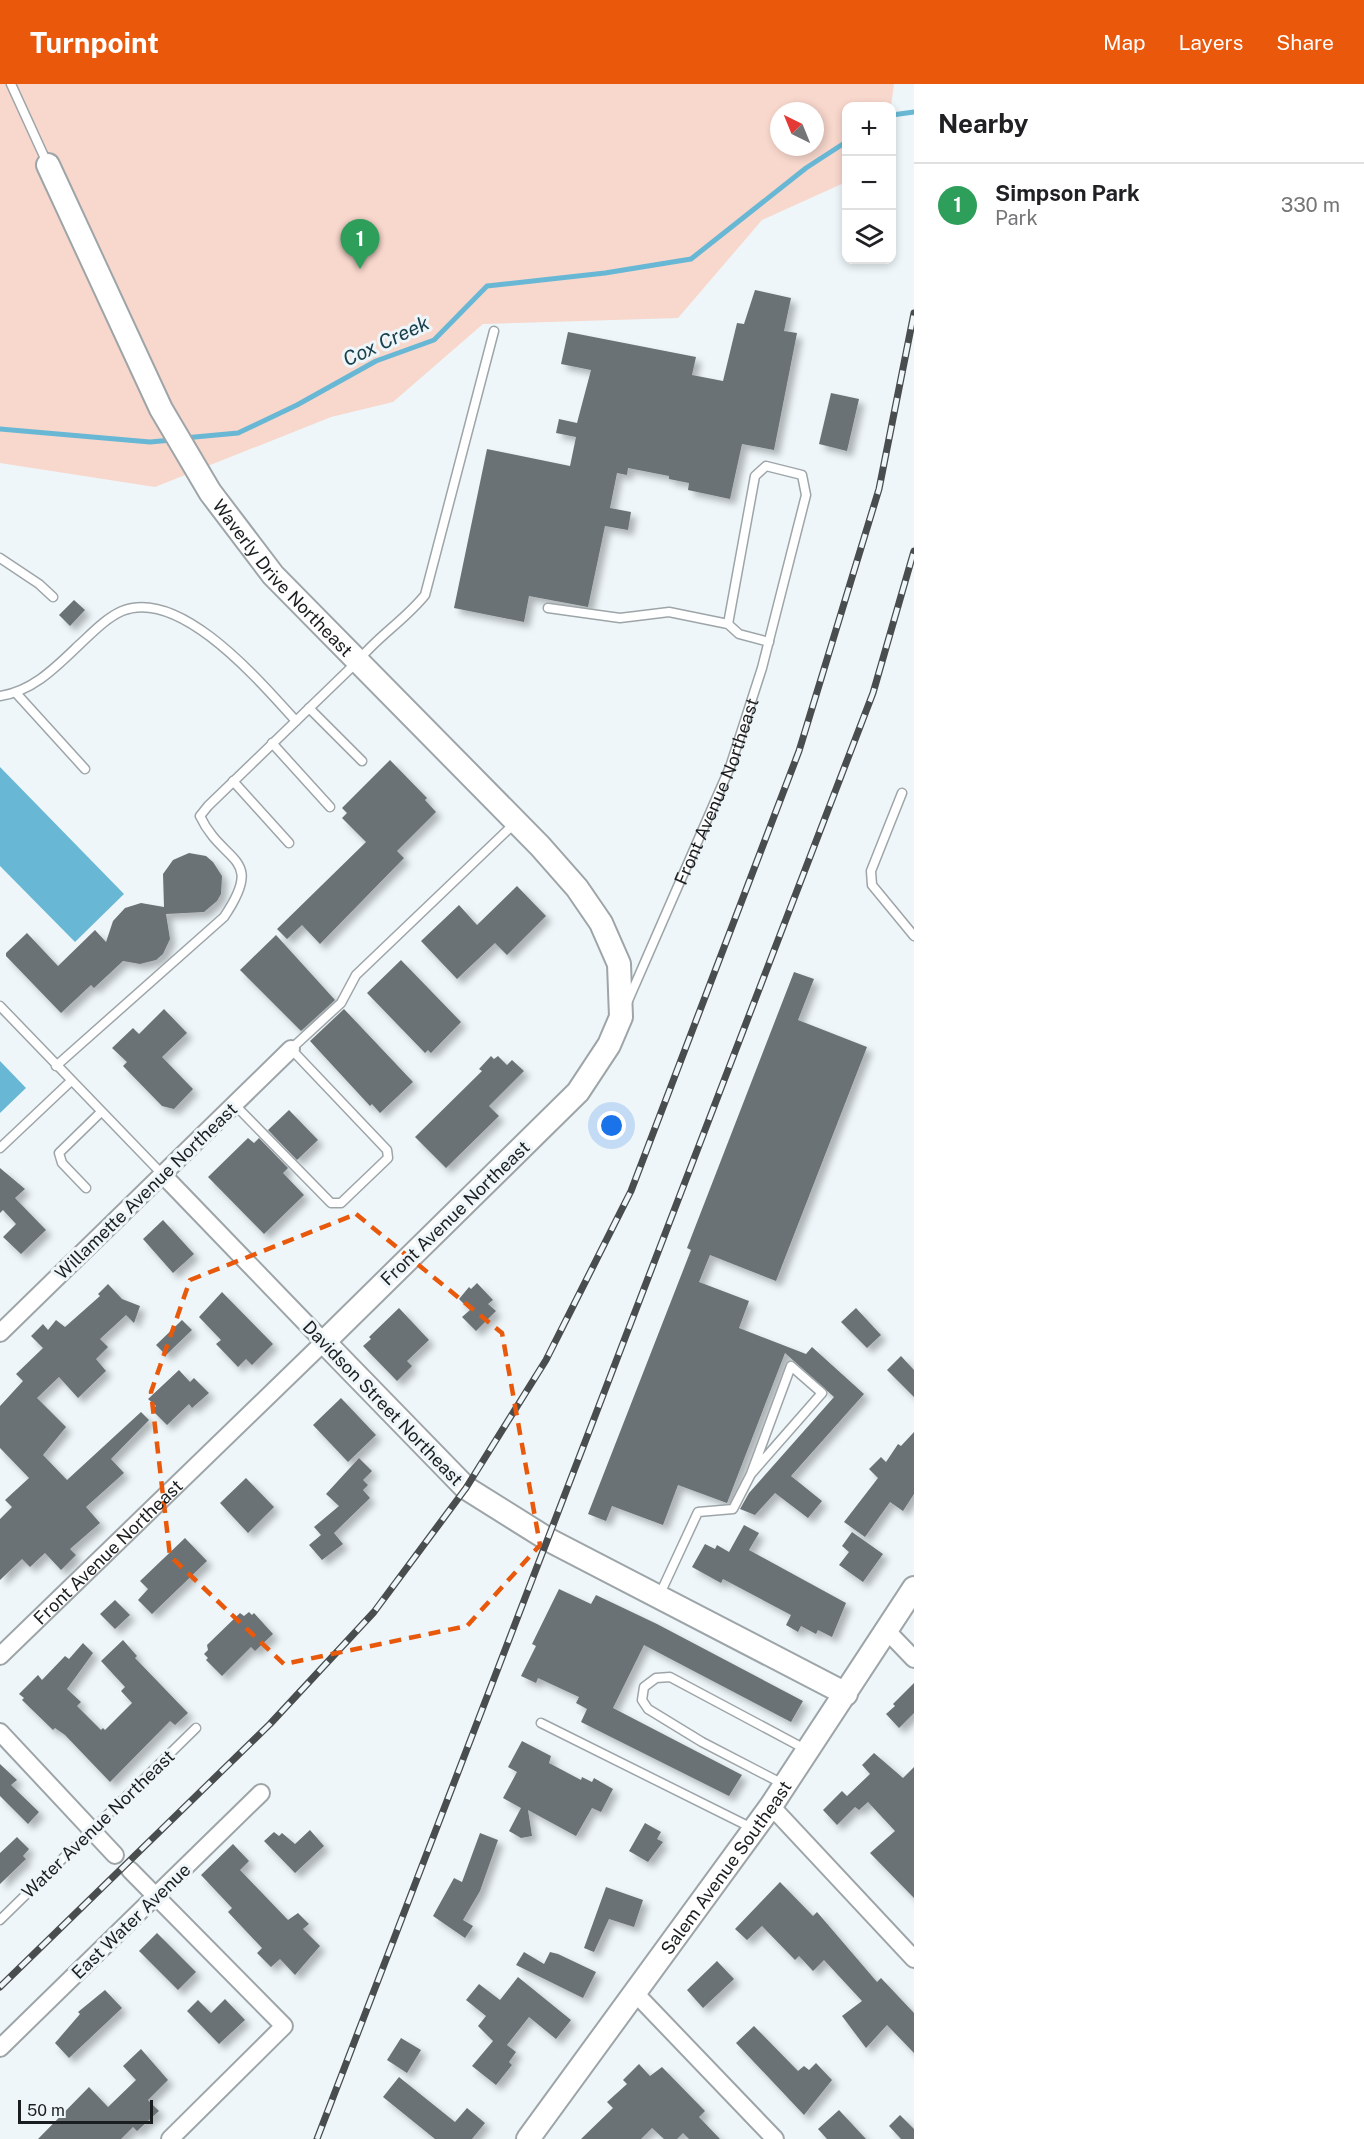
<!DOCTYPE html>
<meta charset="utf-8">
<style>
:root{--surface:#fff;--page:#f6f6f6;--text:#202124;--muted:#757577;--line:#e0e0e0;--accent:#ea580c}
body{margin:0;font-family:"Public Sans",sans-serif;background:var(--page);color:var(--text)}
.controls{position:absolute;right:18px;top:18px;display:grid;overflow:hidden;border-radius:12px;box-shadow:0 3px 9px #0003}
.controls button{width:54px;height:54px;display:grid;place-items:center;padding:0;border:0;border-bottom:2px solid var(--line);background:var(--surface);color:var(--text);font:30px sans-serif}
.compass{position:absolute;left:770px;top:18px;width:54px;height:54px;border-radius:50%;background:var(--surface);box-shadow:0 3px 9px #0003;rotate:317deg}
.scale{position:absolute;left:18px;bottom:15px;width:135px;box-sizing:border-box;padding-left:6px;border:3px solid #1b1e1f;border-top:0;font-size:16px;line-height:21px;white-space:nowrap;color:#1b1e1f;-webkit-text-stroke:4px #eef6f9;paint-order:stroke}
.you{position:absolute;left:612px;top:1042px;width:21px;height:21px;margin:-15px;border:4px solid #fff;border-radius:50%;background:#1a73e8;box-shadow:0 0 0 9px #1a73e833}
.badge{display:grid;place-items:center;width:39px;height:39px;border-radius:50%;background:var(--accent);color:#fff;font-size:20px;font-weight:700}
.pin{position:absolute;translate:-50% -50px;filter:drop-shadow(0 2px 3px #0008)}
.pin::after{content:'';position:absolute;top:32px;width:21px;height:18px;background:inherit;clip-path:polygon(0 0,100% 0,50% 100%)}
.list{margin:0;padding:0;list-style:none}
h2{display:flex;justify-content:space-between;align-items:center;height:78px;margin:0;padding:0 24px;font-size:26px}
h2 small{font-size:20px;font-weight:400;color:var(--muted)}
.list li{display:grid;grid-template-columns:39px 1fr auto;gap:18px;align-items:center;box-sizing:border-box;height:84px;padding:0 24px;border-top:2px solid var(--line)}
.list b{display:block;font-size:22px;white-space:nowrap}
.list p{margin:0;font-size:20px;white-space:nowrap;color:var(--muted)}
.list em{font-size:20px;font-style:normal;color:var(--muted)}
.icon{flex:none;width:33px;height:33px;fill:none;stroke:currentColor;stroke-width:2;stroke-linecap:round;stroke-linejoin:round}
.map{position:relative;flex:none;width:914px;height:2055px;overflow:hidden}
header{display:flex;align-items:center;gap:36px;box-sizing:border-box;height:84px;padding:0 30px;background:var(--accent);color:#fff}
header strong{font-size:28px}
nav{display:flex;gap:33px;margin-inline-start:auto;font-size:21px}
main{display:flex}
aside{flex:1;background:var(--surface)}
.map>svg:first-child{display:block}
</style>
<header>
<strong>Turnpoint</strong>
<nav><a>Map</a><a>Layers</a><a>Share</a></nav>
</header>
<main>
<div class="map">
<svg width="914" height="2055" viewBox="0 0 914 2055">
<defs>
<filter id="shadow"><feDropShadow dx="5.5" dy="5.5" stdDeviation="3" flood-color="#0004"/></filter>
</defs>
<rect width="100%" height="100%" fill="#eef6f9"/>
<path fill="#f8d7cc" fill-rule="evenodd" d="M0 0H894L891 22H846V98L762 136 678 234 483 240 393 318 331 333 155 403 0 379ZM779 27H815V63H779Z"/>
<g fill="#68b8d5">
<polygon points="0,683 124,810 75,858 0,782"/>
<polygon points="0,977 26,1004 0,1029"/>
</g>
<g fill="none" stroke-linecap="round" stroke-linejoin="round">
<g stroke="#68b8d5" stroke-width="5">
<polyline points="892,31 914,28"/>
<polyline points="0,345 150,358 172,356"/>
<polyline points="184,354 238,349 297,321 376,277 434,256 487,202 605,189 691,175 806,84 846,58"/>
</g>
</g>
<g fill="#6b7275" filter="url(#shadow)">
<polygon points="755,206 791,214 784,247 797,249 774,366 742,360 730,415 688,406 689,399 669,395 669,392 628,384 627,391 617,389 610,424 631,428 628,446 605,442 588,523 529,512 524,538 454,524 487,365 570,382 576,353 556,349 559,335 577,339 591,286 561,280 568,248 696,273 692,291 723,297 737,239 744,240"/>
<polygon points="831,309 859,315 847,367 819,360"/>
<polygon points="74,516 85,526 70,542 59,531"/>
<polygon points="390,676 427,714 425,716 436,728 397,767 404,774 320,860 302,841 287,855 277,845 366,758 342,734 347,729 342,724"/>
<polygon points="189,769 206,772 213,778 222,792 221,810 217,817 204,828 166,830 170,855 163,870 156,876 140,880 123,877 94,904 91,901 61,929 6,872 6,869 27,849 58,882 95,846 106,858 113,837 125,824 141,819 164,823 163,790 173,776"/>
<polygon points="517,802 546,832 507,871 495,859 457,895 421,857 459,821 477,841"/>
<polygon points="276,851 335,916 301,947 240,886"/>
<polygon points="401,876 461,938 431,969 428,966 425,969 367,909"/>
<polygon points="794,888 814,895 798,936 867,963 776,1197 710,1171 699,1198 749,1217 739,1244 806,1270 812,1263 864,1310 791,1392 822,1417 808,1434 775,1409 755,1431 740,1425 749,1409 834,1313 785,1269 727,1419 678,1401 663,1441 612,1422 606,1437 588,1430 691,1166 687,1164"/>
<polygon points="164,925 187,949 162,973 193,1005 174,1025 162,1022 123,982 127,978 112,964 133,944 139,950"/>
<polygon points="344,925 413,998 380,1029 372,1020 370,1022 310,957"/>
<polygon points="491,972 494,975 498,972 507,981 512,976 524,987 489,1022 499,1032 446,1084 415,1053 482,987 479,985"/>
<polygon points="289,1026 318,1056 297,1076 268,1046"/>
<polygon points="248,1054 254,1059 259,1054 288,1084 283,1089 304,1111 264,1150 208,1093"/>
<polygon points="0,1084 25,1105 15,1114 46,1146 21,1170 3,1153 16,1140 3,1126 0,1129"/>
<polygon points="163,1136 194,1170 173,1189 143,1155"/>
<polygon points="477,1199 493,1216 488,1220 496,1227 476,1247 462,1233 470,1226 459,1215 469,1203 471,1205"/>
<polygon points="108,1200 122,1215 140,1222 134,1239 126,1231 100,1255 108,1263 96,1275 106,1287 78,1314 59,1293 37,1314 66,1343 43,1371 67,1396 141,1328 149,1336 111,1375 124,1389 86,1423 100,1439 70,1465 76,1471 61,1486 45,1469 30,1483 22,1475 0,1496 0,1435 12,1423 5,1416 29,1394 0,1364 0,1322 23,1297 16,1290 43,1264 31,1252 43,1240 48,1246 56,1236 65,1243 100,1212 98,1210"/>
<polygon points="222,1208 273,1260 252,1281 246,1275 238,1283 216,1260 221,1256 199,1233"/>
<polygon points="399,1224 429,1256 407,1277 412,1282 397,1297 363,1262 371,1255 369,1253"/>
<polygon points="856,1224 881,1251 867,1264 841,1238"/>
<polygon points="182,1236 192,1246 166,1271 156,1261"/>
<polygon points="901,1272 914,1286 914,1313 887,1286"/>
<polygon points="179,1286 190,1298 194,1294 209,1309 192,1324 189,1320 167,1341 152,1326 156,1322 148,1315"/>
<polygon points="341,1314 376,1351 348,1378 313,1341"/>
<polygon points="914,1348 914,1410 903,1427 890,1418 865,1453 844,1438 878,1394 869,1385 881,1373 886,1378 898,1360 901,1362"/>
<polygon points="359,1374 372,1387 363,1396 368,1401 363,1406 370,1414 334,1449 343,1460 322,1476 309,1461 321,1451 314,1443 339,1422 326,1410"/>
<polygon points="246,1394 274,1423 248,1449 220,1419"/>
<polygon points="744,1441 759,1449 749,1466 846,1519 832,1553 818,1546 816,1550 801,1542 798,1548 786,1541 791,1531 723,1495 721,1499 692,1483 705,1460 715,1465 717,1461 729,1468"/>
<polygon points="852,1448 883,1470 863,1498 839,1481 849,1468 842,1462"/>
<polygon points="185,1454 207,1477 152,1530 138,1516 148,1505 140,1497"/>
<polygon points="559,1505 591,1520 596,1511 657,1540 803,1617 791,1638 644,1561 613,1624 742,1691 729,1712 581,1638 587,1625 576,1619 579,1613 538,1594 536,1599 521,1592 536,1562 532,1560"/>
<polygon points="115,1516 130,1531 115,1545 100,1530"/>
<polygon points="249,1528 252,1531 254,1529 273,1550 255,1567 251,1563 222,1592 206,1576 208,1574 204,1570 208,1566 207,1561 240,1529 244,1532"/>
<polygon points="123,1556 137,1572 135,1574 188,1629 175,1641 170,1637 110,1698 65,1651 55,1644 53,1646 22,1616 24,1614 19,1610 38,1591 42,1596 65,1572 69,1575 83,1559 93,1569 67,1605 81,1618 77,1622 101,1646 103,1644 105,1646 132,1619 121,1607 125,1603 101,1577"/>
<polygon points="914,1599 914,1629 899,1644 886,1630 895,1622 893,1620"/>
<polygon points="522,1657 551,1672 549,1679 581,1696 582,1693 592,1698 594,1694 613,1705 601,1728 592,1724 576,1752 528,1726 532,1752 521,1754 509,1747 521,1724 503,1714 517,1688 508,1683"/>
<polygon points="874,1669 903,1694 914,1683 914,1814 870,1769 895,1747 868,1718 859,1726 855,1723 837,1741 823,1726 842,1707 847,1712 870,1690 862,1681"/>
<polygon points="0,1680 17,1696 11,1701 39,1728 28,1740 0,1712"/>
<polygon points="645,1739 661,1748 657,1755 663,1758 648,1778 629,1767"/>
<polygon points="310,1746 324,1762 295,1789 264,1757 274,1748 279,1752 282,1749 295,1760"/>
<polygon points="480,1749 498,1756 480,1807 463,1836 473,1842 465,1854 433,1832 454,1794 462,1798"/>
<polygon points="17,1753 29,1765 23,1772 26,1775 0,1800 0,1769"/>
<polygon points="233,1760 249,1777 240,1786 288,1836 298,1829 309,1840 303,1845 320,1862 295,1891 280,1875 271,1883 257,1869 262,1864 228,1828 232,1824 201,1791"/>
<polygon points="780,1798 813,1832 817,1828 877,1898 881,1894 914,1929 914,1969 887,1941 866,1964 842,1932 862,1917 824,1876 813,1887 799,1872 795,1876 762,1842 747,1856 735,1845"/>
<polygon points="606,1803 643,1816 634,1843 609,1835 594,1868 584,1864"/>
<polygon points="157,1849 196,1888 178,1906 139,1867"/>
<polygon points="524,1868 544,1880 550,1868 558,1870 596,1888 583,1914 516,1881"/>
<polygon points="717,1877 734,1895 703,1924 687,1906"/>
<polygon points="518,1893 571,1936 556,1955 529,1933 507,1961 516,1968 509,1978 512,1981 496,2001 472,1982 493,1957 478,1942 486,1932 466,1916 479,1900 500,1916"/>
<polygon points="105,1906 122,1924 69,1974 55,1959 80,1930 78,1928"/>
<polygon points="225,1915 245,1936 219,1960 187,1927 198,1916 211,1929"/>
<polygon points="754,1942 798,1987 804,1982 809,1986 816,1979 832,1996 804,2031 736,1959"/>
<polygon points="401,1954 421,1966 407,1989 387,1976"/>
<polygon points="141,1965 168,1996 148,2016 159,2027 137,2047 133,2043 121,2055 38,2055 89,2003 108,2023 136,1996 123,1982"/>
<polygon points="639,1980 650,1992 662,1983 705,2027 699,2033 720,2055 689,2055 683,2049 677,2055 664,2055 652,2044 641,2055 581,2055 613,2024 607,2018 627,2000 623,1996"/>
<polygon points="399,1993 455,2038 467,2024 485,2039 472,2055 435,2055 383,2013"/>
<polygon points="839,2026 866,2055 827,2055 818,2045"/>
<polygon points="900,2031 914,2045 914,2055 901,2055 889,2042"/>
</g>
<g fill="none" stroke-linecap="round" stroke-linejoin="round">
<g stroke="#9ea5a8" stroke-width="11">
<g id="lane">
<polyline points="11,0 48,81"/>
<polyline points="0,474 39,500 53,513"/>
<polyline points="548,524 620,534 669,528 728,540 739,550 769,558"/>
<polyline points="16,609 85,685"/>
<path d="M0 612C33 607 56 583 79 561 92 549 106 534 122 527 181 503 261 599 296 637"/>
<polyline points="309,624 362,677"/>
<polyline points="272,659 330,723"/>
<polyline points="233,697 289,759"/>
<polyline points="902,709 871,787 872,801 914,852"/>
<path id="s1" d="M627 919 730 683 762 584 806 411 802 391 766 382 755 392 728 540"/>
<polyline points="0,922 163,1091"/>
<path d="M56 982 224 833C266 771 223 781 200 732L208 722 358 577C378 552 405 536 425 511L494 247"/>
<polyline points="234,1020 331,1119 341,1119 388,1074 387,1066 291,965 341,919 356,891 516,738"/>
<polyline points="0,1064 71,997"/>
<polyline points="86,1104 62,1079 59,1069 101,1028"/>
<polyline points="659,1512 698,1428 733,1425 751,1390 822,1309 791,1282 751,1390"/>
<polyline points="541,1639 754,1745"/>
<polyline points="785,1701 702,1658 648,1625 642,1616 644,1603 656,1594 670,1593 805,1665"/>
<polyline points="0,1836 196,1644"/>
</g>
</g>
<g stroke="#9ea5a8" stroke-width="20">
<g id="street">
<polyline points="0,1249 291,965"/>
<polyline points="887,1547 914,1575"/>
<path id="s2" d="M0 1572 324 1258 163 1091"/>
<polyline points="0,1648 115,1771"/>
<polyline points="771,1722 914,1875"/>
<polyline points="130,1786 284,1942 170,2055"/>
<polyline points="636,1910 775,2055"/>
<polyline points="0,1964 261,1709"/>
</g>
</g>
<g stroke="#9ea5a8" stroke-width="26">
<g id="secondary">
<path id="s3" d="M48 81 161 325 210 408 273 491 540 762 577 804 601 839 619 880 621 933 609 961 578 1008 324 1258 466 1404 549 1456 846 1610"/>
<path id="s4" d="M528 2055 771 1722 914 1504"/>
</g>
</g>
<use href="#lane" stroke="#fff" stroke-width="8"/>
<use href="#street" stroke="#fff" stroke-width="16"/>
<use href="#secondary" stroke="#fff" stroke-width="22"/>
<g stroke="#494d4e" stroke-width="7">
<g id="rail">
<polyline points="0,1903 270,1640 374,1528 466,1404 546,1276 631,1107 799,667 879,405 914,229"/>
<polyline points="317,2055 873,609 914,467"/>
</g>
</g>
<use href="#rail" stroke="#eef6f9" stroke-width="4.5" stroke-dasharray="14" stroke-linecap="butt"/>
</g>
<path fill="none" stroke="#e8590c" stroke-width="4.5" stroke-dasharray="12 8" stroke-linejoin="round" d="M356 1130 502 1249 540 1461 467 1542 284 1580 170 1472 151 1308 190 1196Z"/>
<g text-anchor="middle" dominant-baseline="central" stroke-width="6" stroke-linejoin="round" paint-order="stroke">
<g font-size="18" fill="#1b1e1f" stroke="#eef6f9">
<text stroke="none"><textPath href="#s3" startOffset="478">Waverly Drive Northeast</textPath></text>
<text stroke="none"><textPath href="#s1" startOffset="230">Front Avenue Northeast</textPath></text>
<text transform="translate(146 1107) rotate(-44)">Willamette Avenue Northeast</text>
<text transform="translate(455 1129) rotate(-44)">Front Avenue Northeast</text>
<text transform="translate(383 1319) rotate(46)">Davidson Street Northeast</text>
<text stroke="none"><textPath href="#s2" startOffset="150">Front Avenue Northeast</textPath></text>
<text transform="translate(98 1740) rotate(-44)">Water Avenue Northeast</text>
<text stroke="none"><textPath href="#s4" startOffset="336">Salem Avenue Southeast</textPath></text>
<text transform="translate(131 1837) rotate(-44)">East Water Avenue</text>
</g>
<g font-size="20" font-style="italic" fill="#1b404d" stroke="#eef6f9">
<text transform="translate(386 257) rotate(-25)">Cox Creek</text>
</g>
</g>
</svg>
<div class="controls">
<button>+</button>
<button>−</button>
<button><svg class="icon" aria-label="layers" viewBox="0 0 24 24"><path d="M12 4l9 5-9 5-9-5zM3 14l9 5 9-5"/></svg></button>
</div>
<svg class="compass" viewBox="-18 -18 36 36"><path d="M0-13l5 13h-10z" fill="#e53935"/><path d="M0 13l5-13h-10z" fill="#757577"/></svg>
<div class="scale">50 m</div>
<div class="you"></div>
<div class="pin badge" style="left:360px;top:185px;background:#2e9e5b">1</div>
</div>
<aside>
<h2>Nearby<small></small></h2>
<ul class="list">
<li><span class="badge" style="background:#2e9e5b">1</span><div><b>Simpson Park</b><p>Park</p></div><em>330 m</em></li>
</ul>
</aside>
</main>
